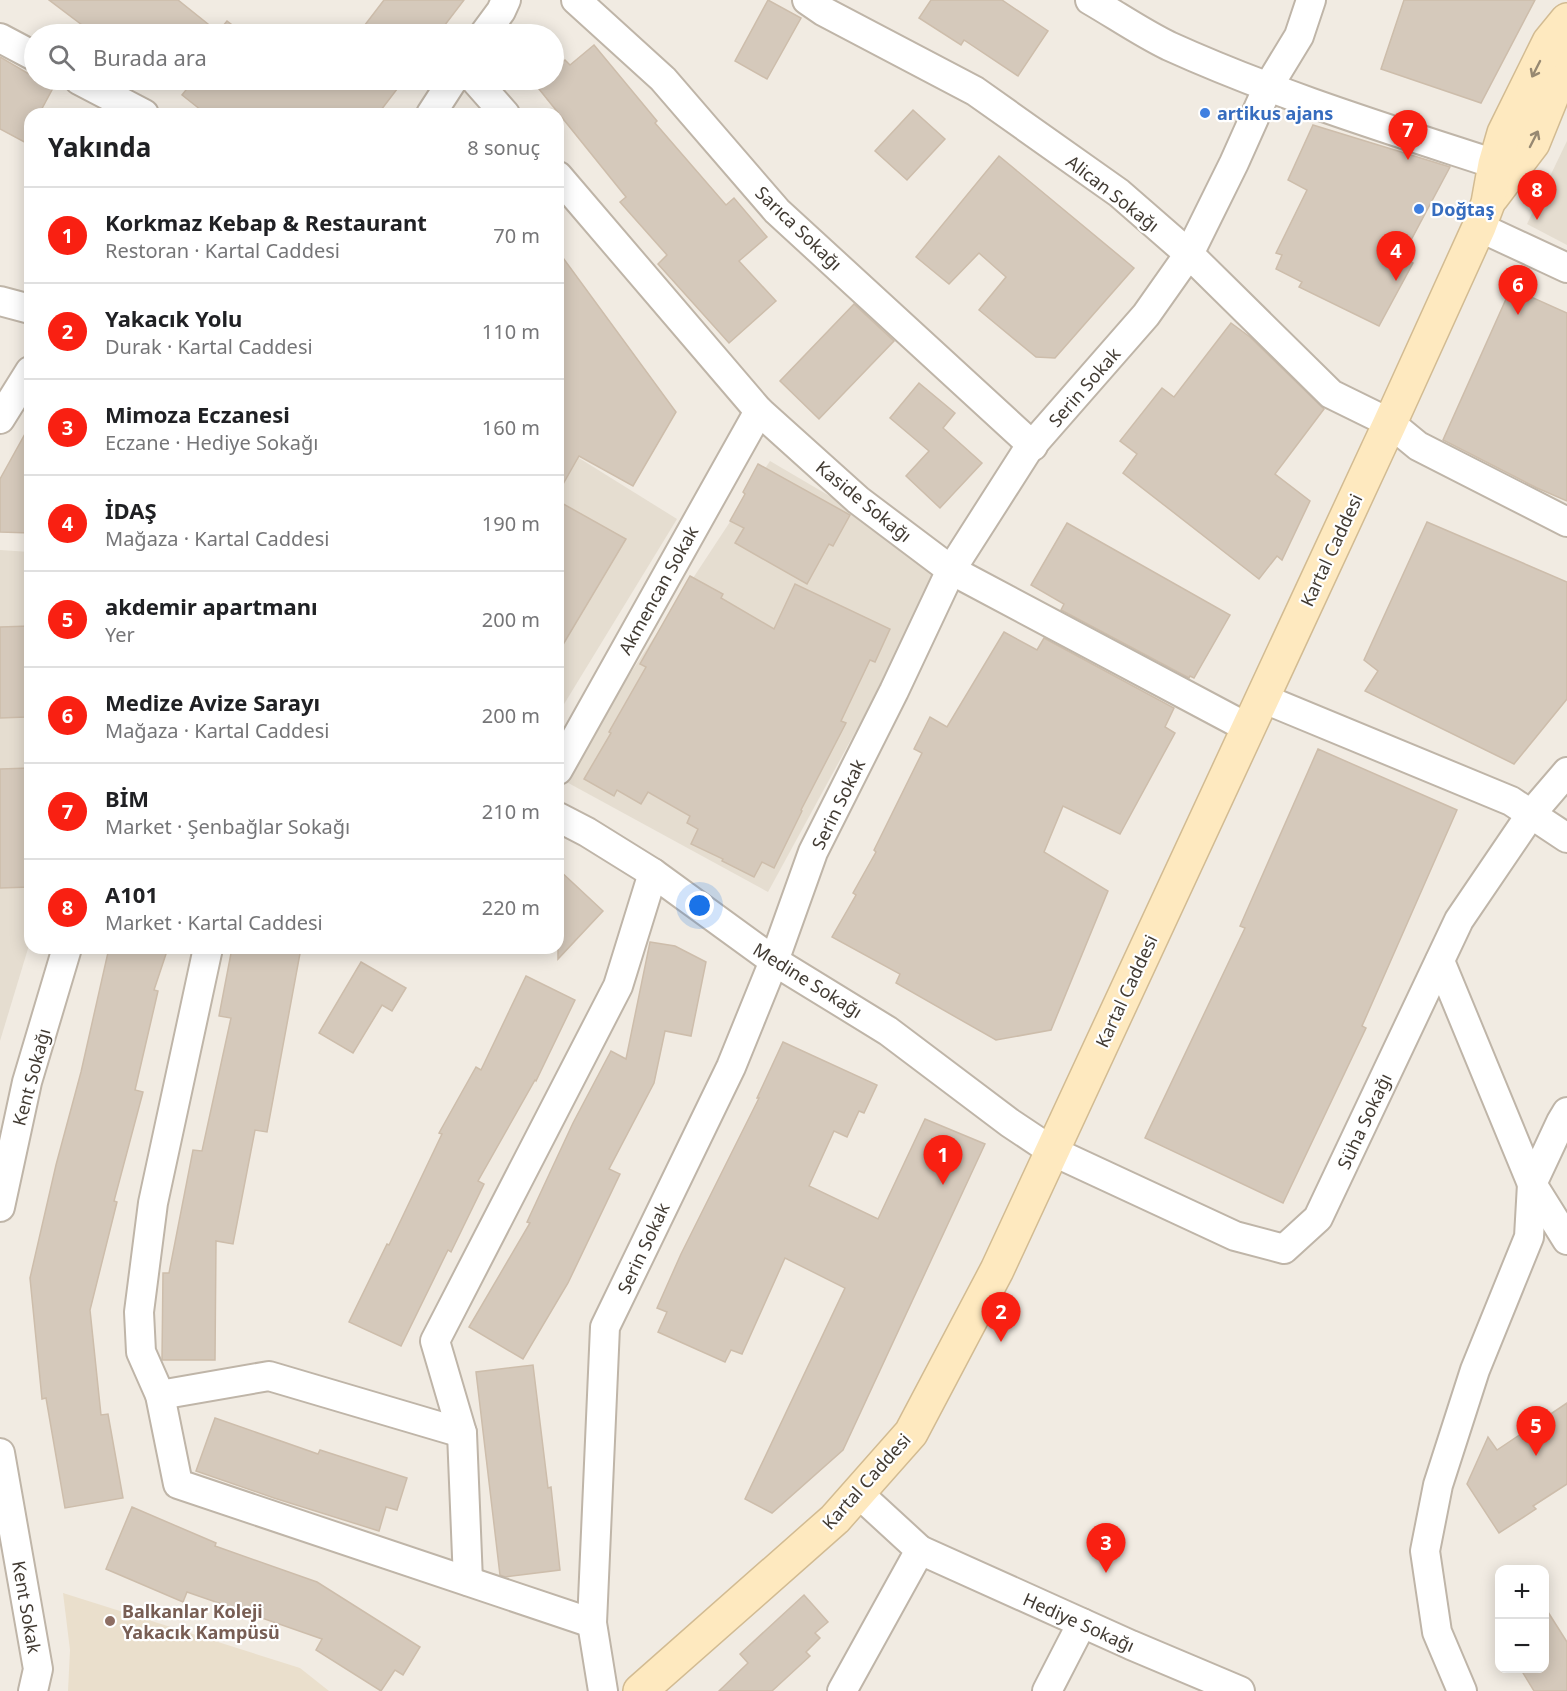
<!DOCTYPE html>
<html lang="tr">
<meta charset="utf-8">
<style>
:root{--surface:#fff;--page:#f2f2f2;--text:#202124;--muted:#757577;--line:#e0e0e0;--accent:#f92012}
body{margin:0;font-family:"Noto Sans",sans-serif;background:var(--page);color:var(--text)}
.controls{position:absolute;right:18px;bottom:18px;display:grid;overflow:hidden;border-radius:12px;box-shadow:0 3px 15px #0003}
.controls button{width:54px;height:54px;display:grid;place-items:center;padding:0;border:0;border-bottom:2px solid var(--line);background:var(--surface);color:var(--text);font:30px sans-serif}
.you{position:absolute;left:700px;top:906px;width:21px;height:21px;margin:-15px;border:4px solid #fff;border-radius:50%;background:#1a73e8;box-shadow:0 0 0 9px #1a73e833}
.badge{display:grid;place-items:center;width:39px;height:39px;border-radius:50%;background:var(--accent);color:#fff;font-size:20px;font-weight:700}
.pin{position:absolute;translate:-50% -50px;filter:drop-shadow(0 2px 3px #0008)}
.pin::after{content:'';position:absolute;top:32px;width:21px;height:18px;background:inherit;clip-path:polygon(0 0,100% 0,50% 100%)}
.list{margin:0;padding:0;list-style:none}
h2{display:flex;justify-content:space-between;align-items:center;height:78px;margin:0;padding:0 24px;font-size:26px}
h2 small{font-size:20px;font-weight:400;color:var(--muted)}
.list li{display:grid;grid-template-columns:39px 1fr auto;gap:18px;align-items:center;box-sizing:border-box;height:96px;padding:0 24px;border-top:2px solid var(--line)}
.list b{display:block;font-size:22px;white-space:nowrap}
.list p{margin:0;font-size:20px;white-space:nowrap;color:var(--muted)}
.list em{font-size:20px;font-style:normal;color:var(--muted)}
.icon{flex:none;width:33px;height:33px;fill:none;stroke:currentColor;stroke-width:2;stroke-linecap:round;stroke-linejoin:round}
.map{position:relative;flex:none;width:1567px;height:1691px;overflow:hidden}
.search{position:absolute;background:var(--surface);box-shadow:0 3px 15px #0003;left:24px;top:24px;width:540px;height:66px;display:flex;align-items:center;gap:15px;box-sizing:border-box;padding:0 21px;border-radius:33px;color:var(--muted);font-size:22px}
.panel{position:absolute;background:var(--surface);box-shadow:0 3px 15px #0003;left:24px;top:108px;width:540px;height:846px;border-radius:18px}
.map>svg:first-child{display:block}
</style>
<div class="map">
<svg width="1567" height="1691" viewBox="0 0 1567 1691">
<rect width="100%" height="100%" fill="#f1ebe2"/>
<g fill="#e5ddd0">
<polygon points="1567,141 1567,245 1527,224"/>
<polygon points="558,445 677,519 558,714"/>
<polygon points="770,461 937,559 937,582 768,892 561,779"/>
<polygon points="0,550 30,552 30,942 0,1041"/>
</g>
<polygon fill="#eadfcc" points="63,1593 300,1668 329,1691 68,1691 70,1650"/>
<g fill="#d5c9bb" stroke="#cdbdab" stroke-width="1.5">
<polygon points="49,0 178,0 218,32 227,21 244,34 94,34"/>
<polygon points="384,0 464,0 438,34 367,34 361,30"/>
<polygon points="768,0 801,18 767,79 735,61"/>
<polygon points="931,0 1002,0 1048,31 1018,76 964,40 961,45 919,18"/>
<polygon points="1404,0 1535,0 1481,103 1381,69"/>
<polygon points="594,45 657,121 655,123 726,205 734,198 767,237 739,261 776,301 729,343 658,264 667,255 620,202 626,197 535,84 540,80 554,80 554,69 565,60 570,65"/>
<polygon points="0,57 34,77 34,80 39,80 53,88 39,114 30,114 30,145 0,129"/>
<polygon points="181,80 404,80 378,114 206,114 182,95 186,90 178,84"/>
<polygon points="913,110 945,139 907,180 875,151"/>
<polygon points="1313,125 1450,167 1402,257 1413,263 1379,326 1299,287 1302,282 1276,269 1282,255 1276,253 1307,190 1288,180"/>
<polygon points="999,156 1134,268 1055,358 1036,357 979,310 1006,277 979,253 949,284 916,257"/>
<polygon points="558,251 676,412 633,486 579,456 558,493"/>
<polygon points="1511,288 1567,313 1567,501 1537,488 1443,440"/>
<polygon points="854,304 894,341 819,419 780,381"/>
<polygon points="1231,323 1250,337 1324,409 1275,474 1310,501 1282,560 1277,556 1259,579 1123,473 1137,454 1120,441 1162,388 1174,397"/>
<polygon points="919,383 955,413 943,428 982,463 940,508 906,476 929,451 890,418"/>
<polygon points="30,425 30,533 0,532 0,479"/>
<polygon points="758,464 850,515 833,546 829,544 807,584 735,543 744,528 730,521 745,494 743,492"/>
<polygon points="558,501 626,539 558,653"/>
<polygon points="1427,522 1567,582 1567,699 1514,764 1365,691 1378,671 1364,660"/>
<polygon points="1067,523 1230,615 1194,678 1190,676 1189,678 1061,610 1064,604 1031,585"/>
<polygon points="690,576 723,594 721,598 774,629 795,584 890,629 875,662 870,660 841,721 846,723 801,810 802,811 774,868 762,862 754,877 722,861 723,859 691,844 698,829 687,823 690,816 648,792 641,804 617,790 614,796 584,779 611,733 609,732 646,667 640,664"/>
<polygon points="30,626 30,686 25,687 26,717 0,718 0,627"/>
<polygon points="1004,632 1037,650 1044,638 1174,708 1165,727 1175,733 1120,834 1063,806 1044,852 1108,891 1051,1030 996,1040 896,983 900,974 832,937 856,895 853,893 876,852 874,850 922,753 914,749 930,717 947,727"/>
<polygon points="1318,749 1457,810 1362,1026 1366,1028 1283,1203 1145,1138 1245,928 1240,926"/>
<polygon points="30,768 30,887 0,888 0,769"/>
<polygon points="558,869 603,911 558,959"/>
<polygon points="650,942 675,946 706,962 691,1036 665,1031 654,1083 609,1169 620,1174 568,1283 523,1359 469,1327 530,1223 527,1222 573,1123 611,1051 626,1059"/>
<polygon points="109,948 168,948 154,990 158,991 135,1090 143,1092 114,1201 117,1202 90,1310 101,1415 108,1414 123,1498 65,1508 46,1398 42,1399 30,1278 56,1165 81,1072"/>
<polygon points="232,948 301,948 267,1132 255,1130 233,1244 216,1241 215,1360 162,1360 163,1273 169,1273 193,1150 202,1151 231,1018 219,1016"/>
<polygon points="361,962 406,988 392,1011 382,1005 353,1053 319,1033"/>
<polygon points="526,976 575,1000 536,1081 535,1080 478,1181 484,1184 451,1252 448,1250 401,1346 349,1322 387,1244 389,1245 442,1134 439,1133 476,1067 481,1070"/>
<polygon points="783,1042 877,1085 864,1113 859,1111 847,1137 834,1131 809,1186 878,1219 925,1119 985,1144 843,1450 772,1513 745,1499 845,1288 785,1258 742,1354 731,1350 725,1362 658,1332 667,1312 657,1308 681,1254 759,1098 757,1098"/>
<polygon points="533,1365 548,1488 551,1487 560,1570 505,1577 500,1575 476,1372"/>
<polygon points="1567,1403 1567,1484 1533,1506 1536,1509 1499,1533 1467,1484 1488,1437 1497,1450"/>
<polygon points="215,1418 318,1454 320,1450 407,1478 397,1510 386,1507 379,1531 274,1498 196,1471"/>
<polygon points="132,1507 216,1543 215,1546 317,1582 420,1647 403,1675 395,1670 381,1691 316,1650 322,1639 187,1592 183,1602 106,1569"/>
<polygon points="804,1595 828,1622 815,1633 820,1638 806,1652 810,1656 772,1691 719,1691 748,1663 740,1654"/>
<polygon points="1548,1612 1567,1642 1567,1691 1534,1691 1520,1668 1545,1668 1545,1614"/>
</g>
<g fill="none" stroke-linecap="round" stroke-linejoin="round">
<g stroke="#bfb5a8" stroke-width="32">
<g id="street">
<polyline points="576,0 663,79 777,211 1033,446"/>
<polyline points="807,0 823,11 975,91 1119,193 1189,254 1331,394 1390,423 1418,446 1567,522"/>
<path d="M1090 0C1116 15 1142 33 1169 46 1275 94 1385 128 1495 164"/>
<polyline points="484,34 501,11 506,0"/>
<polyline points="0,38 34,56"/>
<polyline points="79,80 144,114"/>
<polyline points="475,80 505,114"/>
<polyline points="431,114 453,80"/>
<polyline points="558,176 759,411 858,500 951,570 1248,728"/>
<polyline points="1479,227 1567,268"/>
<polyline points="0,301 30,309"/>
<polyline points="0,419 30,371"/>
<polyline points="1262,698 1511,801 1567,838"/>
<polyline points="558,770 759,411"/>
<polyline points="558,817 587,832 653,873 774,961 888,1031 1010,1123 1052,1151 1235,1236 1284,1249 1318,1218 1459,920 1531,814 1567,772"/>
<polyline points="208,948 153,1203 139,1312 141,1352 160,1395 178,1484 592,1623"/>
<polyline points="1440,961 1532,1184 1567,1240"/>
<polyline points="0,1207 27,1082 67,948"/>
<polyline points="160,1395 269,1376 462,1433"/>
<polyline points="0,1453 38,1669 33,1691"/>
<polyline points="920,1550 1131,1645 1240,1691"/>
<polyline points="468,1581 462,1433 435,1341 618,986 653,873"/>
<polyline points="603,1691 592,1623 605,1327 731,1067 774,961 813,852 894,691 951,570 1027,451 1146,315 1189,254 1234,163 1268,87 1299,36 1311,0"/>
<polyline points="842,1691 920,1550 858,1493"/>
<polyline points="1047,1691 1082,1623"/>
<polyline points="1462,1691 1437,1632 1425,1551 1438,1485 1475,1370 1529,1237 1532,1184 1561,1122 1567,1112"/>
</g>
</g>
<g stroke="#d2bb92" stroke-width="36">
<g id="secondary">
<polyline points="1492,197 1533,143 1567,59"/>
<polyline points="640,1691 835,1519 911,1433 997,1270 1390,423 1479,227 1488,203 1495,164 1504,133 1549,42 1567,20"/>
</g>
</g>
<use href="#street" stroke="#fff" stroke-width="28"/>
<use href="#secondary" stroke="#fee9bf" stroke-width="33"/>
</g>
<defs><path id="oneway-shaft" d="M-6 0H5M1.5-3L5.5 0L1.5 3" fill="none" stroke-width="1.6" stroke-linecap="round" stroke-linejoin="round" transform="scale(1.5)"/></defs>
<g stroke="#978972">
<use href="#oneway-shaft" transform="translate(1536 69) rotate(117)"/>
<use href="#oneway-shaft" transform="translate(1534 139) rotate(-63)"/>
</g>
<g fill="#3f7fe0" stroke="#fff" stroke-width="2">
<circle cx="1205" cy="113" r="6"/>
<circle cx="1419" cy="209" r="6"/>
</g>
<circle fill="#8d6e63" stroke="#fff" stroke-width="2" cx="110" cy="1621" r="6"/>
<g text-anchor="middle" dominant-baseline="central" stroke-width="4.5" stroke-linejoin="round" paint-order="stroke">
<g font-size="18" font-weight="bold" fill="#366cbe" stroke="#fff" text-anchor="start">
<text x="1217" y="113">artikus ajans</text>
<text x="1431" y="209">Doğtaş</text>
</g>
<g font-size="18" fill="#423b33" stroke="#fff">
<text transform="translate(1113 193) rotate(38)">Alican Sokağı</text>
<text transform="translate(799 228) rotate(44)">Sarıca Sokağı</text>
<text transform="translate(1084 387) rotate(-49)">Serin Sokak</text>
<text transform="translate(864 501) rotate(39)">Kaside Sokağı</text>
<text transform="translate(1331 550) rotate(-65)">Kartal Caddesi</text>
<text transform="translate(658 590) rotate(-61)">Akmencan Sokak</text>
<text transform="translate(838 804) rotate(-64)">Serin Sokak</text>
<text transform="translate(808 980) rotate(32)">Medine Sokağı</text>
<text transform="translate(1126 991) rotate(-65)">Kartal Caddesi</text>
<text transform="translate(31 1077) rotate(-75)">Kent Sokağı</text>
<text transform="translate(1364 1121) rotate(-65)">Süha Sokağı</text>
<text transform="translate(643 1248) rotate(-65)">Serin Sokak</text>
<text transform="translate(866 1481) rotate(-48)">Kartal Caddesi</text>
<text transform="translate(27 1607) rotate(80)">Kent Sokak</text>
<text transform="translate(1079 1622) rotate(24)">Hediye Sokağı</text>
</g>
<g font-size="18" font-weight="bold" fill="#785e54" stroke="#fff" text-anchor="start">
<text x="122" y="1611">Balkanlar Koleji<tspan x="122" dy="21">Yakacık Kampüsü</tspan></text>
</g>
</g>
</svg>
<div class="controls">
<button>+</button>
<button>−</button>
</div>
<div class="you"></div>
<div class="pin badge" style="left:943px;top:1185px">1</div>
<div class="pin badge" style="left:1001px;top:1342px">2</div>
<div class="pin badge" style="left:1106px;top:1573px">3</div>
<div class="pin badge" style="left:1396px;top:281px">4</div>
<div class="pin badge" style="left:1536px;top:1456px">5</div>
<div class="pin badge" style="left:1518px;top:315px">6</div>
<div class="pin badge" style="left:1408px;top:160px">7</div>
<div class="pin badge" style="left:1537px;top:220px">8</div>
<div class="search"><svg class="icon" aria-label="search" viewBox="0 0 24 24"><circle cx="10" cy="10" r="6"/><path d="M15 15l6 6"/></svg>Burada ara</div>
<section class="panel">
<h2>Yakında<small>8 sonuç</small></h2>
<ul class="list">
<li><span class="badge">1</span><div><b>Korkmaz Kebap &amp; Restaurant</b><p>Restoran · Kartal Caddesi</p></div><em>70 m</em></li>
<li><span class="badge">2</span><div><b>Yakacık Yolu</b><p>Durak · Kartal Caddesi</p></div><em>110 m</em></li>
<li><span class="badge">3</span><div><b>Mimoza Eczanesi</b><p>Eczane · Hediye Sokağı</p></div><em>160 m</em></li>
<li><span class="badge">4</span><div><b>İDAŞ</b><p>Mağaza · Kartal Caddesi</p></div><em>190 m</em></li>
<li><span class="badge">5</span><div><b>akdemir apartmanı</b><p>Yer</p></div><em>200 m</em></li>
<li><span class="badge">6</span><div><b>Medize Avize Sarayı</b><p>Mağaza · Kartal Caddesi</p></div><em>200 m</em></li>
<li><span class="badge">7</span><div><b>BİM</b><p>Market · Şenbağlar Sokağı</p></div><em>210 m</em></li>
<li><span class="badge">8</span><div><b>A101</b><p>Market · Kartal Caddesi</p></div><em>220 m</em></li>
</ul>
</section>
</div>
